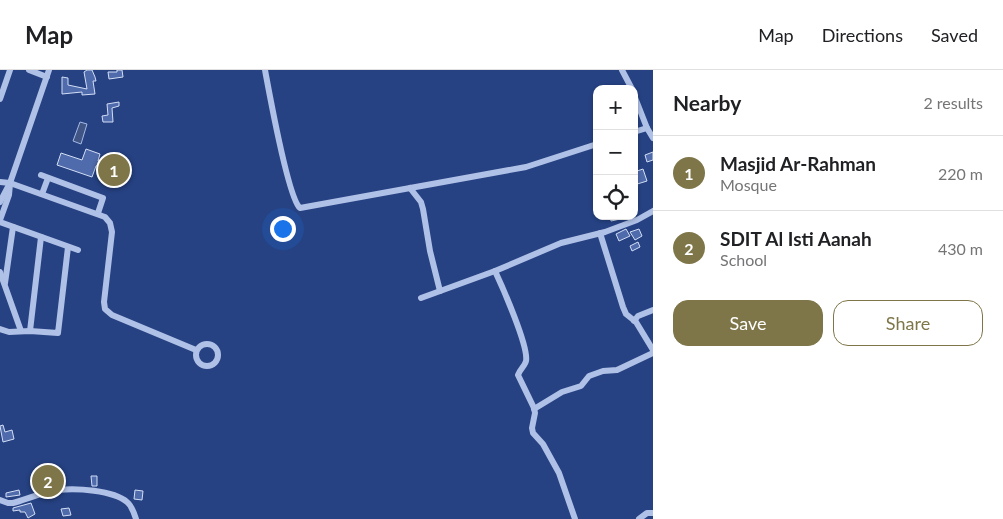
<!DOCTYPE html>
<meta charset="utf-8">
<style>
:root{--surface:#fff;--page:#f2f2f2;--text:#202124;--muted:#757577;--line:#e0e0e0;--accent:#7e7648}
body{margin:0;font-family:Lato,sans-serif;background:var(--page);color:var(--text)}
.controls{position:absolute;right:15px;top:15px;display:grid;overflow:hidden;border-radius:10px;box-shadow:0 1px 4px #0004}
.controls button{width:45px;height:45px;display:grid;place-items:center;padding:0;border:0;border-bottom:1px solid var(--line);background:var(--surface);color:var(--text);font:25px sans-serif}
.you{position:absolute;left:282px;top:158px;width:18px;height:18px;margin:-12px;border:4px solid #fff;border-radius:50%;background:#1a73e8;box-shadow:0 0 0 8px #1a73e833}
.badge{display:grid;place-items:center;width:32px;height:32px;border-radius:50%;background:var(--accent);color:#fff;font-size:16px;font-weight:700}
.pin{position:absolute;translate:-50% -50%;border:2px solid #fff;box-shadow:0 1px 5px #0006}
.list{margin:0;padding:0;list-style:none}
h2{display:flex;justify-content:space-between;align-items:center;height:65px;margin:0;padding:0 20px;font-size:21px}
h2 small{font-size:16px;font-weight:400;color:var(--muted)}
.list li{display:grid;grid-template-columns:32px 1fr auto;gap:15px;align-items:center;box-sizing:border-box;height:75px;padding:0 20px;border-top:1px solid var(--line)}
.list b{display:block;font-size:19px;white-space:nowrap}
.list p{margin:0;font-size:16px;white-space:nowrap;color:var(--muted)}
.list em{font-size:16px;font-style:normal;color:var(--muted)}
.actions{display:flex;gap:10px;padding:15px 20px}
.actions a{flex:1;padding:11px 0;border:1px solid var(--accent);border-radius:15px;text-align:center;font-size:18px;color:var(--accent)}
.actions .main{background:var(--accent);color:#fff}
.icon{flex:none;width:28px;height:28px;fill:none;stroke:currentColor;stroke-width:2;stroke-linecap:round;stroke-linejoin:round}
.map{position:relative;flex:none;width:653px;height:449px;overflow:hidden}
header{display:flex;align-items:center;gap:30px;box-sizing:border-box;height:70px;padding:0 25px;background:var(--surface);border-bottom:1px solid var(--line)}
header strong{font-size:24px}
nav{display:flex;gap:28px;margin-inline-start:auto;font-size:18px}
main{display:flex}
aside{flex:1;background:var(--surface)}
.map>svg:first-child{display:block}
</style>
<header>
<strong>Map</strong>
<nav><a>Map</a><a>Directions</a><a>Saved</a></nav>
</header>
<main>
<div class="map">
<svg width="653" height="449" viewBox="0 0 653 449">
<rect width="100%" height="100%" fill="#264283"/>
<polygon fill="#415585" stroke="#a4bae8" points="80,52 87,54 81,74 73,71"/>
<g fill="#4f6bab" stroke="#d3def6">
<polygon points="87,0 92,0 95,7 96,11 93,11 95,24 82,25 82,22 62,24 62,7 68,8 68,15 87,19 84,2"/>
<polygon points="117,0 122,0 123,7 109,9 108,2 117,2"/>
<polygon points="119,32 119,36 112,38 113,52 103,52 102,46 108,45 107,34"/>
<polygon points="86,79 100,84 98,91 108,89 108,85 120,83 124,105 107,107 105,94 96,96 92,107 57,95 61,83 82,90"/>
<polygon points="653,82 653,90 647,92 645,85"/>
<polygon points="643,99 647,111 634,115 634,102"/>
<polygon points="610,146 625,146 625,148 611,151"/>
<polygon points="626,159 630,166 619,171 616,164"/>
<polygon points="639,159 642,166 635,170 630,162"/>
<polygon points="638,172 640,177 632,181 630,176"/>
<polygon points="3,355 5,362 12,360 14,369 3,372 0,356"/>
<polygon points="91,406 97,406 97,416 92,416"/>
<polygon points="19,420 20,425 6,427 6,423"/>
<polygon points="135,420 143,421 142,430 134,429"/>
<polygon points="31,433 35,444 28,448 25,442 20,442 20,440 13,441 13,438"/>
<polygon points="69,438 71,445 63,446 61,439"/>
</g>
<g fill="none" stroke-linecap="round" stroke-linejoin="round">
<g stroke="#b0c1e7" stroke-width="6">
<polyline points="29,0 47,7"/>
<path d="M265 0C269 21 288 128 300 138L526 97 597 74"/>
<polyline points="622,0 632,19"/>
<polyline points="634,25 647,58 653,68"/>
<polyline points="0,29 10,0"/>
<polyline points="634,62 647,58"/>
<polyline points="41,105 103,128 98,143"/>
<polyline points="0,112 10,113 105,147 110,153 112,162 104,232 105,239 112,245 196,280"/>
<polyline points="410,118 421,132 423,139 430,181 440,221"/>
<polyline points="42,124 48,108"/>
<polyline points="0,132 10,113 49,0"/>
<polyline points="0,150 9,125 10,114"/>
<polyline points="0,152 78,180"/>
<polyline points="600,163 623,237 626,244 636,252 653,280"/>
<polyline points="0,202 21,261"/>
<polyline points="5,213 13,157"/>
<polyline points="421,228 495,201"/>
<polyline points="634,251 638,246 653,240"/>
<polyline points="0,259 9,262 30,261 58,263 68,177"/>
<polyline points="30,261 41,167"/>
<circle cx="207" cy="285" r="11"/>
<polyline points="534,339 562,322 581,316 589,306 603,301 617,300 653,283"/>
<path d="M0 430 8 433H13C27 429 43 422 58 420 76 418 113 420 127 432 132 436 134 443 136 449"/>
<path d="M575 449 559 403 543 374 533 363 532 358 535 343 534 338 518 305C520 299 525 296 526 291 529 277 502 216 495 201L561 173 605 162 637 150 653 141"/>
<polyline points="639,449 647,443 653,443"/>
</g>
</g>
</svg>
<div class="controls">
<button>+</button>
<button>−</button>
<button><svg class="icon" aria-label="locate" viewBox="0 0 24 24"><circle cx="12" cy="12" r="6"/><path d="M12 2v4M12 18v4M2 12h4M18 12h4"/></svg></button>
</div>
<div class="you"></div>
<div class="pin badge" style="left:114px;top:100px">1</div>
<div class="pin badge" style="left:48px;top:411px">2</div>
</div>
<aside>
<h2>Nearby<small>2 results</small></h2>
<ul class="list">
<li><span class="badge">1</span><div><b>Masjid Ar-Rahman</b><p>Mosque</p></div><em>220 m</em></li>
<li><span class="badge">2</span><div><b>SDIT Al Isti Aanah</b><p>School</p></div><em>430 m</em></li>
</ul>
<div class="actions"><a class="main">Save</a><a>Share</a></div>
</aside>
</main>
